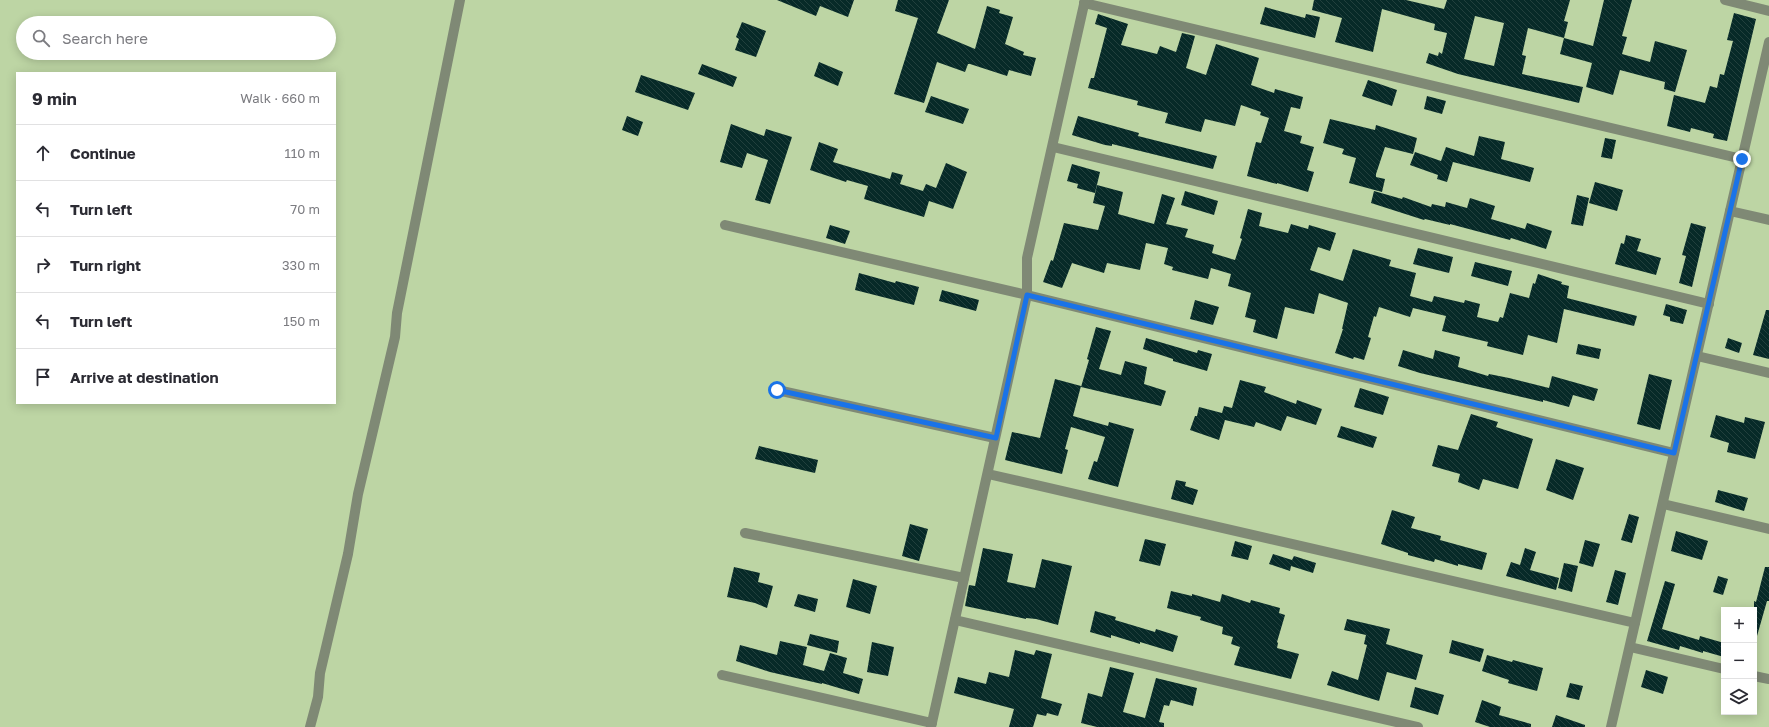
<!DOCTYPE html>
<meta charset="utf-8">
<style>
:root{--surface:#fff;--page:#f2f2f3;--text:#2b2b33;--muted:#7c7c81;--line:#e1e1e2}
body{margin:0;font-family:"Golos Text",sans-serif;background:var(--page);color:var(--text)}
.controls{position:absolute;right:12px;bottom:12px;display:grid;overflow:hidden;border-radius:0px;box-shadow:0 2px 10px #0003}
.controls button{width:36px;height:36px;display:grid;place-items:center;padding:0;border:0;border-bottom:1px solid var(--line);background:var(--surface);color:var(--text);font:20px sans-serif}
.stop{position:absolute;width:12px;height:12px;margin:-9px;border:3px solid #1a73e8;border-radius:50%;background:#fff}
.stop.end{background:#1a73e8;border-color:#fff;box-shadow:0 1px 4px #0008}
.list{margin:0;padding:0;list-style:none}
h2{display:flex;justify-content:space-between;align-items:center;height:52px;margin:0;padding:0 16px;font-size:17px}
h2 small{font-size:13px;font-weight:400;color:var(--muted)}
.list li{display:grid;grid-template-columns:26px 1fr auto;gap:12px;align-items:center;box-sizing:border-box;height:56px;padding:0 16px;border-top:1px solid var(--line)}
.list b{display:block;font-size:15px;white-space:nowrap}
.list em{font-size:13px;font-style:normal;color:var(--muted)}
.icon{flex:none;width:22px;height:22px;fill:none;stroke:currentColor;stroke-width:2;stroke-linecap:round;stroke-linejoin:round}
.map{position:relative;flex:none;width:1769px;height:727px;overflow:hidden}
.search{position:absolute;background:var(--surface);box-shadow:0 2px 10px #0003;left:16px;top:16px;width:320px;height:44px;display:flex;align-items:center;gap:10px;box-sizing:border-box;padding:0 14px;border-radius:22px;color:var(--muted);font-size:15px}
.panel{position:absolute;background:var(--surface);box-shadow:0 2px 10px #0003;left:16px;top:72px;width:320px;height:332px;border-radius:0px}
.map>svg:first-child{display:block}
</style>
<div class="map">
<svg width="1769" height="727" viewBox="0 0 1769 727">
<defs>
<pattern id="building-back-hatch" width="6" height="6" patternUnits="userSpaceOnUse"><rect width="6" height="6" fill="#072a28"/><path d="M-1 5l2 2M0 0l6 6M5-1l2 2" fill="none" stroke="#22403d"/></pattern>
</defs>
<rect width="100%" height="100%" fill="#bdd5a4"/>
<g fill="url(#building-back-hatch)" fill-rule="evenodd">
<polygon points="777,0 854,0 848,17 820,6 816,16"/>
<polygon points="898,0 949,0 937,33 975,49 987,6 1000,10 999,13 1013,17 1005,44 1024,52 1023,55 1036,58 1031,76 1009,70 1007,76 970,64 968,64 965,72 937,62 924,103 894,94 918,18 895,11"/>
<path d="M1314 0H1406L1444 9 1447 0H1570L1564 21 1568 22 1564 38 1528 28 1522 55 1526 56 1522 74 1583 87 1579 103 1458 74 1426 63 1429 53 1438 56 1439 52 1442 54 1447 33 1434 30 1435 24 1382 9 1373 52 1335 42 1342 18 1312 10ZM1475 16 1504 23 1494 66 1464 59Z"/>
<polygon points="1604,0 1632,0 1622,36 1627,37 1622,54 1650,62 1655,41 1687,50 1675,92 1664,89 1665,82 1620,70 1613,95 1586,87 1592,63 1560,54 1564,38 1593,46"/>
<polygon points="1265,7 1305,18 1306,14 1320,17 1315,38 1260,24"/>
<polygon points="1734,13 1756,19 1727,141 1713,138 1714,134 1691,128 1690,132 1667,126 1674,95 1705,103 1710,86 1717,88 1720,74 1724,75 1733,41 1727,40"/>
<polygon points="1098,14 1128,24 1121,45 1157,54 1160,46 1176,52 1182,33 1195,36 1186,68 1206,75 1216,44 1259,58 1251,85 1274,93 1275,89 1303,97 1300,109 1291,107 1284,131 1302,136 1300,143 1314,147 1307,170 1314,172 1308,192 1277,183 1277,184 1247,176 1256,142 1261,143 1269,118 1260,115 1261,112 1241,105 1235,126 1205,119 1201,132 1165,123 1168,113 1137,105 1138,101 1088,88 1091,78 1094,78 1107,28 1095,24"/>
<polygon points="742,22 766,31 756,57 735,50 739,39 736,37"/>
<polygon points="819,62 843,72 838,86 814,76"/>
<polygon points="702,64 737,77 733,87 698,74"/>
<polygon points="641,75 695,93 688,110 635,92"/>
<polygon points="1368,80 1397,90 1392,106 1362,96"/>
<polygon points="931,96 969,109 963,124 925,112"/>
<polygon points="1427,96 1446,101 1442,114 1424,109"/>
<polygon points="627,116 643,122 638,136 622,130"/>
<polygon points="1078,116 1139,133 1138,136 1217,156 1213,169 1112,144 1112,146 1105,145 1072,135"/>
<polygon points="1330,119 1375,130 1376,125 1417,138 1413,154 1385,147 1376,174 1376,177 1385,179 1382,192 1349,183 1356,158 1342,154 1344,149 1323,143"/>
<polygon points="731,124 764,136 766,129 792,137 770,204 755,200 768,160 747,153 742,168 720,162"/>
<polygon points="1479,136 1505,142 1501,159 1534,168 1530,182 1453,162 1447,182 1437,179 1438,175 1410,165 1415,152 1441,161 1446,147 1474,156"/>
<polygon points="1605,138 1616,140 1612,159 1601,157"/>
<polygon points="819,142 838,149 833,162 890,179 892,172 903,175 900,184 923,191 926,184 936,188 946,163 967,172 953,209 929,201 924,217 864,199 868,186 847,180 846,182 810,170"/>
<polygon points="1072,164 1100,172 1095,193 1077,188 1078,184 1067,181"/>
<polygon points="1595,182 1623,190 1617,211 1589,203"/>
<polygon points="1097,185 1123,192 1118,214 1154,224 1162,194 1175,198 1166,224 1188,229 1185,237 1214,245 1212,253 1235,260 1242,239 1240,238 1248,209 1262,213 1259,226 1288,233 1291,224 1308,229 1309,225 1336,233 1330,251 1318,247 1310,270 1343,281 1353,249 1391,260 1389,266 1416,273 1410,296 1432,302 1434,296 1464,303 1465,300 1480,304 1477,317 1498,322 1500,317 1503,318 1510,293 1529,298 1533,283 1535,284 1538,274 1562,282 1561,284 1569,286 1567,298 1637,316 1634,326 1564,309 1557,343 1528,335 1523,355 1487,346 1488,342 1442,331 1446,316 1413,308 1410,317 1379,307 1376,317 1374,316 1368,337 1371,338 1364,360 1354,357 1353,359 1335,353 1343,329 1342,329 1348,303 1319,293 1314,314 1285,307 1277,339 1253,332 1256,320 1245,317 1251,293 1228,286 1231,274 1211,268 1208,279 1172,270 1173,267 1164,264 1168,248 1146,243 1140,270 1107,263 1104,273 1072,263 1062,288 1043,282 1051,260 1053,261 1064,223 1098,230 1105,206 1093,203"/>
<polygon points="1185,191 1218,201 1214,215 1181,205"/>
<polygon points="1374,191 1402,199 1403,197 1431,207 1432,204 1445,207 1446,202 1467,208 1470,198 1495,206 1491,219 1525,229 1527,223 1552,231 1546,249 1511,238 1510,240 1450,224 1450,225 1425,219 1424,220 1371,203"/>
<polygon points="1577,195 1589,198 1583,226 1571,224"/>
<polygon points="1691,223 1706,227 1692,287 1679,283 1686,256 1682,255"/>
<polygon points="830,225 850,231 845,244 826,238"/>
<polygon points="1626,235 1641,239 1637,251 1661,258 1656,275 1615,264 1621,243 1624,244"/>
<polygon points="1418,248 1453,257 1449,273 1413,264"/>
<polygon points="1475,262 1512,271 1508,286 1471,276"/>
<polygon points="859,273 895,283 896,281 919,287 914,305 855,290"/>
<polygon points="942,290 979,300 976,311 939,301"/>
<polygon points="1195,300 1219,307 1213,325 1190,319"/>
<polygon points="1666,304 1687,310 1683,324 1670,321 1670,317 1663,315"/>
<polygon points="1766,310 1769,310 1769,359 1753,355"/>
<polygon points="1096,327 1111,331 1099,369 1121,375 1125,361 1147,367 1144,384 1166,391 1161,406 1081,387 1089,360 1087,359"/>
<polygon points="1146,338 1197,353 1198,350 1212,354 1207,371 1173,361 1173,359 1143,349"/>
<polygon points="1728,338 1742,343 1739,353 1725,348"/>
<polygon points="1578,344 1601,349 1599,359 1576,354"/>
<polygon points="1403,350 1433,359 1435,350 1460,357 1458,367 1488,376 1489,374 1509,378 1549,388 1552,376 1598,389 1594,401 1573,395 1569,407 1543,400 1543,402 1420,373 1398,366"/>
<polygon points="1649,374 1672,380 1660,430 1637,424"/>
<polygon points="1055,379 1081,386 1073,416 1108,426 1109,422 1134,429 1118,487 1088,479 1094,461 1097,462 1105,437 1071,427 1065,449 1068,450 1062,474 1005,460 1012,432 1040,438"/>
<polygon points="1240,380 1266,387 1264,392 1296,404 1297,400 1322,409 1316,425 1287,416 1281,431 1256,422 1254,427 1225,420 1219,440 1190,430 1195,416 1197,416 1199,407 1222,413 1224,406 1232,408"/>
<polygon points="1360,388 1389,397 1383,415 1354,407"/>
<polygon points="1471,414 1498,422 1496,427 1533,439 1518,489 1483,479 1479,490 1458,482 1460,474 1432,466 1438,445 1458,450"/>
<polygon points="1716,415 1744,423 1745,417 1765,422 1755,459 1727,452 1729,443 1710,437"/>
<polygon points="1341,426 1377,437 1373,448 1337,437"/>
<polygon points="759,446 818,460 815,473 755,459"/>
<polygon points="1556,459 1584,468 1573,500 1546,490"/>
<polygon points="1176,480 1186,482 1185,486 1198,490 1193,505 1171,499"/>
<polygon points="1718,490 1748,498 1744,511 1715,502"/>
<polygon points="1392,510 1415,517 1411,528 1441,536 1440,540 1487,553 1482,570 1458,564 1458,566 1435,559 1434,562 1408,555 1408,553 1381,544"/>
<polygon points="1629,514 1639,517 1632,543 1621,540"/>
<polygon points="910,524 928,529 919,561 902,556"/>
<polygon points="1676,531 1708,541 1702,560 1671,551"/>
<polygon points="1145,539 1166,544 1160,566 1139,561"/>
<polygon points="1585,540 1600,544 1593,567 1579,563"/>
<polygon points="1235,541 1252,546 1248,560 1231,556"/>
<polygon points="983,548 1013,554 1007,582 1035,588 1042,559 1072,566 1058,625 1036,619 1026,618 1026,619 965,606 969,585 975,586"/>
<polygon points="1525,548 1536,552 1530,570 1559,578 1556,590 1506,576 1511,562 1520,565"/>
<polygon points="1273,554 1292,560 1294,556 1316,563 1313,573 1291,566 1290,571 1269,564"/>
<polygon points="1564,563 1578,566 1572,592 1558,588"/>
<polygon points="734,567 760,573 758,582 773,586 767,608 755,603 727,597"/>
<polygon points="1765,567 1769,567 1769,601 1767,601 1757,636 1754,635 1754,601 1756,602"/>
<polygon points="1615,570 1626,573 1618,605 1606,602"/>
<polygon points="1718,576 1728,579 1723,595 1713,592"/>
<polygon points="853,579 877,586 870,614 846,607"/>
<polygon points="1665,581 1675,584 1662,629 1699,640 1700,636 1724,643 1724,657 1703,651 1703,653 1680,646 1679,650 1647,641"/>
<polygon points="1171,591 1192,596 1192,594 1220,602 1222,594 1250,603 1251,600 1280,608 1279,613 1285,615 1277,642 1278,643 1277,648 1299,654 1291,679 1234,665 1240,647 1231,644 1233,637 1222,634 1223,627 1200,620 1201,617 1167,608"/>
<polygon points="798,594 818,599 815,612 794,606"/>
<polygon points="1095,611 1116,617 1115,620 1155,632 1156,629 1178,636 1173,652 1140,642 1140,644 1111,635 1111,638 1090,632"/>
<polygon points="1347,619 1390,629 1386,644 1423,655 1416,680 1387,672 1379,701 1327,685 1332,671 1358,680 1367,645 1364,644 1366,635 1344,630"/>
<polygon points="810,634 839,641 837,653 807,645"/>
<polygon points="1452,640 1484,649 1480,662 1449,653"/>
<polygon points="780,641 807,647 803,665 824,671 830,653 847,658 843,673 863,679 859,694 822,683 822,684 770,672 736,661 740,645 777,655"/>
<polygon points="872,642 894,647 888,676 867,672"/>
<polygon points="1015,650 1034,655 1036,650 1052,654 1041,698 1062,704 1058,716 1047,713 1046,716 1037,714 1033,727 1009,727 1014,709 954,693 958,677 986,684 989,672 1009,677"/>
<polygon points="1487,655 1512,662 1513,660 1543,668 1537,691 1508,683 1509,680 1482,671"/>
<polygon points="1110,667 1134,673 1123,712 1145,718 1156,678 1197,688 1193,706 1171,700 1169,706 1164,705 1159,722 1164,723 1164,727 1097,727 1081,723 1088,693 1102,697"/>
<polygon points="1646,670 1668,677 1663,694 1641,687"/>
<polygon points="1570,683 1583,686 1579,700 1566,697"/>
<polygon points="1415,687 1444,695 1438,715 1410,707"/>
<polygon points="1482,700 1501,707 1499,715 1531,724 1531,727 1490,727 1475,722"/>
<polygon points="1556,715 1585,725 1585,727 1552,727"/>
</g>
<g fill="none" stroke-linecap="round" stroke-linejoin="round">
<g stroke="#7f8975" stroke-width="10">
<polyline points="1725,0 1769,11"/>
<polyline points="1084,3 1742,159"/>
<polyline points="1053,147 1709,304"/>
<polyline points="1730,211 1769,220"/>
<polyline points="725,225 1027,295 1674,453"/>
<polyline points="1697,356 1769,373"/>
<polyline points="777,390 995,438"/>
<polyline points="988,474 1635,623"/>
<polyline points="1663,504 1769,529"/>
<polyline points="745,533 964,578"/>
<polyline points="955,620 1418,727"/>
<polyline points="1630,647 1724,669"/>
<polyline points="722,675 932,723"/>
<polyline points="1754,676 1769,679"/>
<polyline points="310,727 318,697 320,673 348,554 358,494 395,337 397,313 460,0"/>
<polyline points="931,727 1027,295 1027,258 1085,0"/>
<polyline points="1611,727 1769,42"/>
</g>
</g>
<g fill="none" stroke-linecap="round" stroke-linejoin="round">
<polyline stroke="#1a73e8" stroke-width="5" points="777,390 996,438 1027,295 1674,453 1742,159"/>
</g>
</svg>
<div class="controls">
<button>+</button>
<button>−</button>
<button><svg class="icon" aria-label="layers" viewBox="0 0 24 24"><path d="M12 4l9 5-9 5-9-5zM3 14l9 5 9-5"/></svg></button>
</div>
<div class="stop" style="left:777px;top:390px"></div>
<div class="stop end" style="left:1742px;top:159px"></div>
<div class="search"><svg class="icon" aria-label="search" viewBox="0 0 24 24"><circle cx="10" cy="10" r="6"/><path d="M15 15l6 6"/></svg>Search here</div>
<section class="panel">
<h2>9 min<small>Walk · 660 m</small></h2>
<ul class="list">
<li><svg class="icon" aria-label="ahead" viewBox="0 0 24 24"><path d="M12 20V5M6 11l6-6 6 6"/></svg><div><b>Continue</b></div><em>110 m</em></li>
<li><svg class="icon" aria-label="left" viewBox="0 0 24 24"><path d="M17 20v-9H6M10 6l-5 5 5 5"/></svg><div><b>Turn left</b></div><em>70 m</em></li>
<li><svg class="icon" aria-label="right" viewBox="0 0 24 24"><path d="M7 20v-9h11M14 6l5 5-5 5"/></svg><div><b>Turn right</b></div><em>330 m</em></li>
<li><svg class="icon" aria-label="left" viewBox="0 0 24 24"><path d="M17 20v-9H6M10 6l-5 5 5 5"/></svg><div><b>Turn left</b></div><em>150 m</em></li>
<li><svg class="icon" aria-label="arrive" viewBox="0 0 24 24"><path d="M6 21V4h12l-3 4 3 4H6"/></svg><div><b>Arrive at destination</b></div></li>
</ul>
</section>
</div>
